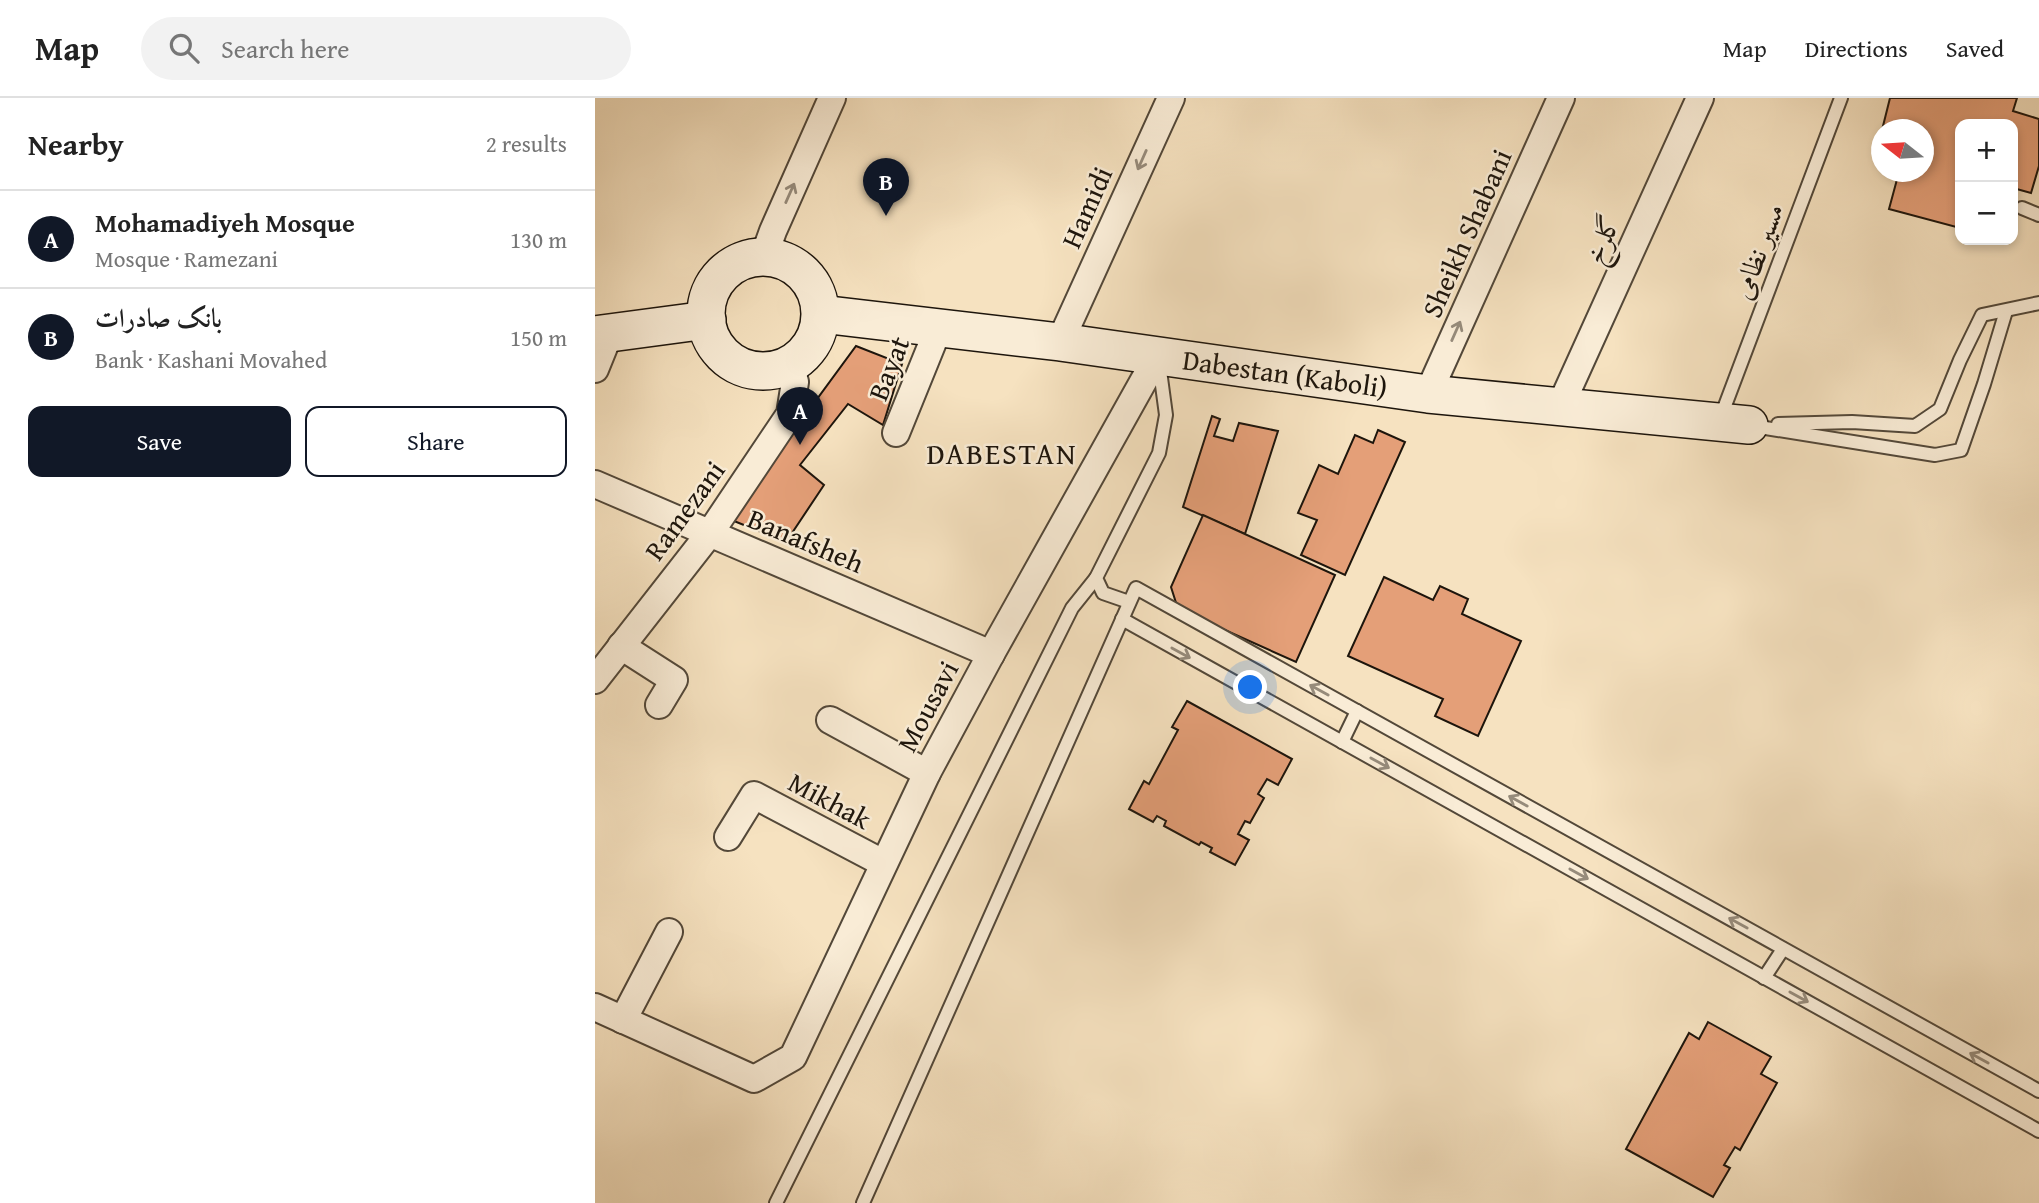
<!DOCTYPE html>
<meta charset="utf-8">
<style>
:root{--surface:#fff;--page:#f2f2f2;--text:#222;--muted:#767676;--line:#e0e0e0;--accent:#111827}
body{margin:0;font-family:"Gentium Book Plus",Amiri,serif;background:var(--page);color:var(--text)}
.controls{position:absolute;right:21px;top:21px;display:grid;overflow:hidden;border-radius:14px;box-shadow:0 4px 10px #0003}
.controls button{width:63px;height:63px;display:grid;place-items:center;padding:0;border:0;border-bottom:2px solid var(--line);background:var(--surface);color:var(--text);font:35px sans-serif}
.compass{position:absolute;left:1276px;top:21px;width:63px;height:63px;border-radius:50%;background:var(--surface);box-shadow:0 4px 10px #0003;rotate:287deg}
.you{position:absolute;left:656px;top:590px;width:24px;height:24px;margin:-18px;border:5px solid #fff;border-radius:50%;background:#1a73e8;box-shadow:0 0 0 10px #1a73e833}
.badge{display:grid;place-items:center;width:46px;height:46px;border-radius:50%;background:var(--accent);color:#fff;font-size:23px;font-weight:700}
.pin{position:absolute;translate:-50% -58px;filter:drop-shadow(0 2px 4px #0008)}
.pin::after{content:'';position:absolute;top:37px;width:24px;height:21px;background:inherit;clip-path:polygon(0 0,100% 0,50% 100%)}
.list{margin:0;padding:0;list-style:none}
h2{display:flex;justify-content:space-between;align-items:center;height:91px;margin:0;padding:0 28px;font-size:30px}
h2 small{font-size:23px;font-weight:400;color:var(--muted)}
.list li{display:grid;grid-template-columns:46px 1fr auto;gap:21px;align-items:center;box-sizing:border-box;height:98px;padding:0 28px;border-top:2px solid var(--line)}
.list b{display:block;font-size:26px;white-space:nowrap}
.list p{margin:0;font-size:23px;white-space:nowrap;color:var(--muted)}
.list em{font-size:23px;font-style:normal;color:var(--muted)}
.actions{display:flex;gap:14px;padding:21px 28px}
.actions a{flex:1;padding:16px 0;border:2px solid var(--accent);border-radius:14px;text-align:center;font-size:24px;color:var(--accent)}
.actions .main{background:var(--accent);color:#fff}
.icon{flex:none;width:38px;height:38px;fill:none;stroke:currentColor;stroke-width:2;stroke-linecap:round;stroke-linejoin:round}
.map{position:relative;flex:none;width:1444px;height:1105px;overflow:hidden}
header{display:flex;align-items:center;gap:42px;box-sizing:border-box;height:98px;padding:0 35px;background:var(--surface);border-bottom:2px solid var(--line)}
header strong{font-size:33px}
nav{display:flex;gap:38px;margin-inline-start:auto;font-size:24px}
.search{width:490px;height:63px;background:var(--page);display:flex;align-items:center;gap:18px;box-sizing:border-box;padding:0 24px;border-radius:38px;color:var(--muted);font-size:26px}
main{display:flex}
aside{flex:1;background:var(--surface)}
.map>svg:first-child{display:block}
</style>
<header>
<strong>Map</strong>
<div class="search"><svg class="icon" aria-label="search" viewBox="0 0 24 24"><circle cx="10" cy="10" r="6"/><path d="M15 15l6 6"/></svg>Search here</div>
<nav><a>Map</a><a>Directions</a><a>Saved</a></nav>
</header>
<main>
<aside>
<h2>Nearby<small>2 results</small></h2>
<ul class="list">
<li><span class="badge">A</span><div><b>Mohamadiyeh Mosque</b><p>Mosque · Ramezani</p></div><em>130 m</em></li>
<li><span class="badge">B</span><div><b>بانک صادرات</b><p>Bank · Kashani Movahed</p></div><em>150 m</em></li>
</ul>
<div class="actions"><a class="main">Save</a><a>Share</a></div>
</aside>
<div class="map">
<svg width="1444" height="1105" viewBox="0 0 1444 1105">
<rect width="100%" height="100%" fill="#f6e2c0"/>
<filter id="stains"><feTurbulence type="fractalNoise" baseFrequency=".00286" numOctaves="4"/><feColorMatrix values="0 0 0 0 .2 0 0 0 0 .09 0 0 0 0 .02 0 0 0 .5 -.17"/></filter>
<radialGradient id="worn" r=".72"><stop offset=".6" stop-color="#630" stop-opacity="0"/><stop offset="1" stop-color="#630" stop-opacity=".3"/></radialGradient>
<g fill="#e49f78" stroke="#1d150c" stroke-width="2">
<polygon points="1295,0 1422,0 1418,13 1444,21 1444,68 1436,95 1418,90 1418,26 1365,26 1365,130 1294,111 1304,74 1328,74 1328,32 1287,32"/>
<polygon points="261,248 307,266 288,327 253,306 205,367 229,387 191,444 134,421"/>
<polygon points="617,318 625,321 619,338 638,343 644,325 683,333 650,436 588,409"/>
<polygon points="783,332 810,344 750,477 706,457 722,422 703,415 724,367 743,376 760,337 778,345"/>
<polygon points="608,417 740,477 701,564 583,511 576,489"/>
<polygon points="789,479 838,502 845,488 873,501 867,516 926,543 883,638 840,618 848,601 753,558"/>
<polygon points="592,603 697,661 683,687 672,681 663,696 669,700 655,725 650,723 643,736 654,742 640,767 615,754 617,750 606,744 604,747 569,728 571,723 562,718 558,724 534,711 549,683 554,686 583,632 577,629"/>
<polygon points="1113,924 1176,959 1166,976 1182,985 1145,1052 1140,1049 1129,1067 1135,1070 1118,1099 1031,1051 1094,935 1104,941"/>
</g>
<g fill="none" stroke-linecap="round" stroke-linejoin="round">
<g stroke="#534839" stroke-width="16">
<g id="lane">
<polyline points="1427,110 1444,117"/>
<polyline points="1125,321 1246,0"/>
<polyline points="1183,326 1257,324 1320,328 1345,311 1365,262 1387,217 1444,205"/>
<polyline points="1158,328 1340,357 1366,352 1389,286 1411,213"/>
<polyline points="534,504 508,495 501,480 564,355 571,317 564,265"/>
<polyline points="527,521 1444,1033"/>
<polyline points="747,644 762,613"/>
<polyline points="1169,880 1188,851"/>
<polyline points="181,1105 477,510 501,480"/>
<polyline points="268,1105 541,490 1444,993"/>
</g>
</g>
<g stroke="#534839" stroke-width="30">
<g id="street">
<polyline points="169,158 178,133 237,0"/>
<polyline points="465,244 576,0"/>
<polyline points="0,271 15,234"/>
<polyline points="833,296 966,0"/>
<polyline points="965,309 1105,0"/>
<polyline points="301,335 344,229"/>
<polyline points="0,386 396,556"/>
<polyline points="26,548 79,582 64,607"/>
<polyline points="0,582 115,435 195,316 200,284 195,267"/>
<polyline points="235,622 332,675"/>
<polyline points="133,739 159,697 288,765"/>
<polyline points="0,909 159,981 198,959 332,675 396,556 563,257"/>
<polyline points="28,922 74,834"/>
</g>
</g>
<g stroke="#1d150c" stroke-width="40">
<g id="secondary">
<circle cx="168" cy="216" r="57"/>
<polyline points="226,216 465,244 833,296 1154,327"/>
<polyline points="0,237 112,222"/>
</g>
</g>
<use href="#lane" stroke="#f9ecd6" stroke-width="12"/>
<use href="#street" stroke="#f9ecd6" stroke-width="26"/>
<use href="#secondary" stroke="#f9ecd6" stroke-width="37"/>
</g>
<defs><path id="oneway-shaft" d="M-6 0H5M1.5-3L5.5 0L1.5 3" fill="none" stroke-width="1.6" stroke-linecap="round" stroke-linejoin="round" transform="scale(1.75)"/></defs>
<g stroke="#968b7b">
<use href="#oneway-shaft" transform="translate(547 62) rotate(114)"/>
<use href="#oneway-shaft" transform="translate(195 95) rotate(-66)"/>
<use href="#oneway-shaft" transform="translate(861 233) rotate(-66)"/>
<use href="#oneway-shaft" transform="translate(586 555) rotate(29)"/>
<use href="#oneway-shaft" transform="translate(724 592) rotate(-151)"/>
<use href="#oneway-shaft" transform="translate(785 665) rotate(29)"/>
<use href="#oneway-shaft" transform="translate(923 703) rotate(-151)"/>
<use href="#oneway-shaft" transform="translate(984 776) rotate(29)"/>
<use href="#oneway-shaft" transform="translate(1143 825) rotate(-151)"/>
<use href="#oneway-shaft" transform="translate(1204 899) rotate(29)"/>
<use href="#oneway-shaft" transform="translate(1384 960) rotate(-151)"/>
</g>
<g text-anchor="middle" dominant-baseline="central" stroke-width="5" stroke-linejoin="round" paint-order="stroke">
<g font-size="28" fill="#1d150c" stroke="#f9ecd6">
<text transform="translate(491 109) rotate(-66)">Hamidi</text>
<text transform="translate(871 135) rotate(-66)">Sheikh Shabani</text>
<text transform="translate(1006 141) rotate(-66)">گلرخ</text>
<text transform="translate(1162 153) rotate(-70)">مسیر نظامی</text>
<text transform="translate(293 270) rotate(-68)">Bayat</text>
<text transform="translate(690 275) rotate(8)">Dabestan (Kaboli)</text>
<text transform="translate(89 412) rotate(-54)">Ramezani</text>
<text transform="translate(211 442) rotate(23)">Banafsheh</text>
<text transform="translate(332 608) rotate(-62)">Mousavi</text>
<text transform="translate(235 702) rotate(28)">Mikhak</text>
</g>
<g font-size="30" letter-spacing="2" fill="#1d150c" stroke="#f9ecd6">
<text x="407" y="355">DABESTAN</text>
</g>
</g>
<rect width="100%" height="100%" filter="url(#stains)"/>
<rect width="100%" height="100%" fill="url(#worn)"/>
</svg>
<div class="controls">
<button>+</button>
<button>−</button>
</div>
<svg class="compass" viewBox="-18 -18 36 36"><path d="M0-13l5 13h-10z" fill="#e53935"/><path d="M0 13l5-13h-10z" fill="#767676"/></svg>
<div class="you"></div>
<div class="pin badge" style="left:205px;top:347px">A</div>
<div class="pin badge" style="left:291px;top:118px">B</div>
</div>
</main>
